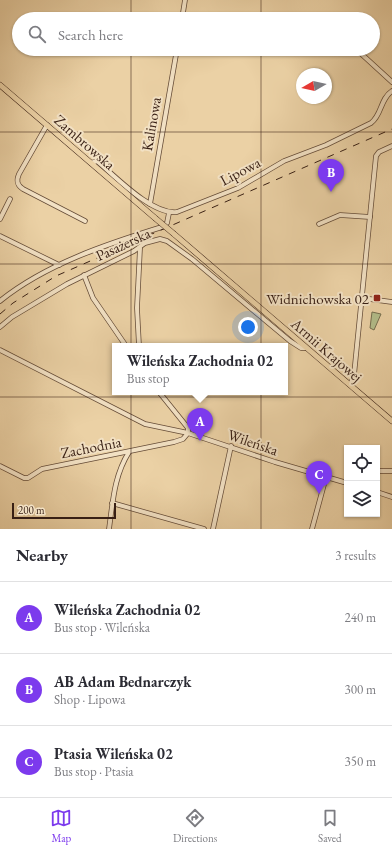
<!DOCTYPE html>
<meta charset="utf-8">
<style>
:root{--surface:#fff;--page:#f7f7f7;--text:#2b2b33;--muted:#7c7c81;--line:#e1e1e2;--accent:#7c3aed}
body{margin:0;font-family:"EB Garamond",serif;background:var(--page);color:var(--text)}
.controls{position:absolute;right:12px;bottom:12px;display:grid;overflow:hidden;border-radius:0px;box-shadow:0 1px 3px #0004}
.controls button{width:36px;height:36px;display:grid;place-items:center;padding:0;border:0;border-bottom:1px solid var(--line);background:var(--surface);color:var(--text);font:20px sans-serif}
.compass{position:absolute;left:296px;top:68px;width:36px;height:36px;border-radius:50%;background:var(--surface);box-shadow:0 1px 3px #0004;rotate:261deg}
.scale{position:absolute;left:12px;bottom:10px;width:104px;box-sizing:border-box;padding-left:4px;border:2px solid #381f14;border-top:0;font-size:11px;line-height:14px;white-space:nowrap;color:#381f14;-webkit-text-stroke:3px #f2e1c4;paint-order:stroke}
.you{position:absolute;left:248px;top:327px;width:14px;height:14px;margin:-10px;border:3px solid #fff;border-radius:50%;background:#1a73e8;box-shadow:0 0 0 6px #1a73e833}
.badge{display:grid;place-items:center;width:26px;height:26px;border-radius:50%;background:var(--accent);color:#fff;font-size:13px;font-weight:700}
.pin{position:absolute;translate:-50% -33px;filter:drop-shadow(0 1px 2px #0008)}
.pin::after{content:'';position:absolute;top:21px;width:14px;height:12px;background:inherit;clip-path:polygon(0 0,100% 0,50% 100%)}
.popup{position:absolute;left:112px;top:343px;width:176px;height:52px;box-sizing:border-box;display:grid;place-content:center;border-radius:0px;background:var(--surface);filter:drop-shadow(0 1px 3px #0005);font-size:13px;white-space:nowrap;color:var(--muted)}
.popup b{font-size:15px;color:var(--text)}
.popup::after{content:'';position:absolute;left:50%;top:100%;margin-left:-8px;border:8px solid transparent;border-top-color:var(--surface)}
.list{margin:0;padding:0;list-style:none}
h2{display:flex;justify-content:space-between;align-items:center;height:52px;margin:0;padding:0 16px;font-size:17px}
h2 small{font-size:13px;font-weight:400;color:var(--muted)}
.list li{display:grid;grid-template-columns:26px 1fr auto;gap:12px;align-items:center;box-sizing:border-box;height:72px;padding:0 16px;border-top:1px solid var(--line)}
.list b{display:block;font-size:15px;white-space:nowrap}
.list p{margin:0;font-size:13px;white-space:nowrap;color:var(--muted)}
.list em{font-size:13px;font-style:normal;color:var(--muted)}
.icon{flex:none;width:22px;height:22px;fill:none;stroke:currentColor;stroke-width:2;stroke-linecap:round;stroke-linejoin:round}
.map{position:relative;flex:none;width:392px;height:529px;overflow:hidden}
.search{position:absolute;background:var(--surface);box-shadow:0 1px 3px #0004;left:12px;right:12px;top:12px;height:44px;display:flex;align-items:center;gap:10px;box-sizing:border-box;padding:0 14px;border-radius:22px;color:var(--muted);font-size:15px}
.sheet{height:268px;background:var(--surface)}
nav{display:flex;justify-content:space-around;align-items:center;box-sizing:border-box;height:56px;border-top:1px solid var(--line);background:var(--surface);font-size:11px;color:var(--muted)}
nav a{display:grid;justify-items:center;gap:2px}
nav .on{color:var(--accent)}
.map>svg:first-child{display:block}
</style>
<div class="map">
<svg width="392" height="529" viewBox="0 0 392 529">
<rect width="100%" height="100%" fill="#ebd1a5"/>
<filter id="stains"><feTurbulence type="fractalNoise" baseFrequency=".005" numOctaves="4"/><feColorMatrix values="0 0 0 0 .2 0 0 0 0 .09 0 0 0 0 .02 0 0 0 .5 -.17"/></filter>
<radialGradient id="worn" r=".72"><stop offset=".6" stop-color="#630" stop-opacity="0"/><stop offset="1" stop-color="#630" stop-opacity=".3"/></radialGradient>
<polygon fill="#b3bd8a" stroke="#766e4f" points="372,312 381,314 374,330 370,328"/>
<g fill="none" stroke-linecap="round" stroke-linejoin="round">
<g stroke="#654c38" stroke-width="5.5">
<g id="minor">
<polyline points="182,19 185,0"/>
<polyline points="356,49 392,82"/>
<path d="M47 125 19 174C16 181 17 185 23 189L85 221"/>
<path d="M91 163 97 161C116 177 152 215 177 212L238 188 284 161 326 145 371 123C382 115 380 99 392 91"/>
<polyline points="150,204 177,49"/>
<polyline points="0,219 10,199"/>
<polyline points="319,224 340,215 370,217"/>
<polyline points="0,236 59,265"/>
<polyline points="84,275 93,298 126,346"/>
<polyline points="362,298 392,302"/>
<path d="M0 301C46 264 107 244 162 227L167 223 169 213"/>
<polyline points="0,327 12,317 67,284 134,251 145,243 160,239 167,241 192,259 290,341 301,348 306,348"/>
<polyline points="139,346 137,308 140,248"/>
<polyline points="0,350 145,424 188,433 275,462 347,483"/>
<polyline points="350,385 354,375 376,156 379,152 392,146"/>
<polyline points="159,392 188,428 188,433"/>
<polyline points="0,466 24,478 28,478 42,469 174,442 183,439 188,433"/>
<polyline points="377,471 392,471"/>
<polyline points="377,492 392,497"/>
<polyline points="112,503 204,529"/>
<path d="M109 529C113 501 114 476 129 452"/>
<polyline points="213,529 231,446"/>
<polyline points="312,529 326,477"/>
</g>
</g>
<g stroke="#381f14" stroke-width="6">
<g id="major">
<polyline points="0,85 155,218"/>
<polyline points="174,234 392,421"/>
</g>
</g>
<use href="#minor" stroke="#f2e1c4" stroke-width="4"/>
<use href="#major" stroke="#ebd1a5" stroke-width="5"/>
<polyline stroke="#381f14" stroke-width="1" stroke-dasharray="7 7" stroke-linecap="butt" points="0,314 13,303 56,276 392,129"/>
<g stroke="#381f14" stroke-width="6" stroke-linecap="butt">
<polyline id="major-bridge" points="155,218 174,234"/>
</g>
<use href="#major-bridge" stroke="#ebd1a5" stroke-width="5"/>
</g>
<path fill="none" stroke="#381f14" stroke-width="1" stroke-opacity="0.55" d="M131 0V19M261 0V19M131 49V529M261 49V529M0 132H392M0 264H392M0 397H392"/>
<rect fill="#8f2418" stroke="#f2e1c4" stroke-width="1.5" x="373" y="294" width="8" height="8" rx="2"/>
<g text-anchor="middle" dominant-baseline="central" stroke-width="4" stroke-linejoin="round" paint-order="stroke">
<g font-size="15" fill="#381f14" stroke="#f2e1c4">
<text transform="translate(151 124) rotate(-80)">Kalinowa</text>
<text transform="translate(85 142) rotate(41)">Zambrowska</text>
<text transform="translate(240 171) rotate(-28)">Lipowa</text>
<text transform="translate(123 244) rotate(-25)">Pasażerska</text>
<text transform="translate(327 350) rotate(41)">Armii Krajowej</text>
<text transform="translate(253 442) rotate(19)">Wileńska</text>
<text transform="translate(91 447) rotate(-11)">Zachodnia</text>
</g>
<g font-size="15" fill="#381f14" stroke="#f2e1c4" text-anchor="end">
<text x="369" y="298">Widnichowska 02</text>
</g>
</g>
<rect width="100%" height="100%" filter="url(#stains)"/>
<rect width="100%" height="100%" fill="url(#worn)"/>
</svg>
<div class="controls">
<button><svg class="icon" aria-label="locate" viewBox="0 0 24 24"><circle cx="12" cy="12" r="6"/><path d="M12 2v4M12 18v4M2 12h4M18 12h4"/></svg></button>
<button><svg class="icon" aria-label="layers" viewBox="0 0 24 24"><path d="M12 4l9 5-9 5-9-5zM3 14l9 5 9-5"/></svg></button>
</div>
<svg class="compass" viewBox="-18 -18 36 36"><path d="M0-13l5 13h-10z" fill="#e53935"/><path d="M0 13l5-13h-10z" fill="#7c7c81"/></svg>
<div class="scale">200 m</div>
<div class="you"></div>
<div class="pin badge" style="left:200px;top:441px">A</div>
<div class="popup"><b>Wileńska Zachodnia 02</b>Bus stop</div>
<div class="pin badge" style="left:331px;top:192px">B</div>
<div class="pin badge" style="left:319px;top:494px">C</div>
<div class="search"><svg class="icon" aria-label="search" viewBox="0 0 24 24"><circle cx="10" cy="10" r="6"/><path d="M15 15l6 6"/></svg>Search here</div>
</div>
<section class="sheet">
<h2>Nearby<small>3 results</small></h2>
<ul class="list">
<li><span class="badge">A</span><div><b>Wileńska Zachodnia 02</b><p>Bus stop · Wileńska</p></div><em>240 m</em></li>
<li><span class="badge">B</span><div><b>AB Adam Bednarczyk</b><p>Shop · Lipowa</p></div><em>300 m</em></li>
<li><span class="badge">C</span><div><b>Ptasia Wileńska 02</b><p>Bus stop · Ptasia</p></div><em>350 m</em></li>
</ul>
</section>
<nav>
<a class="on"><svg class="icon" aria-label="map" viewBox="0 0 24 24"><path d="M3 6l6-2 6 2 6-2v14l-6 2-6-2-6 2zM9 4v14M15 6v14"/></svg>Map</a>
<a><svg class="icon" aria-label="directions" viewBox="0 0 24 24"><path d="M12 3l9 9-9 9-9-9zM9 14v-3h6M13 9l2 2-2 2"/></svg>Directions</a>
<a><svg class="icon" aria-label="saved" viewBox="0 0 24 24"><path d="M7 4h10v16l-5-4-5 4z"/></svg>Saved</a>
</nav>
